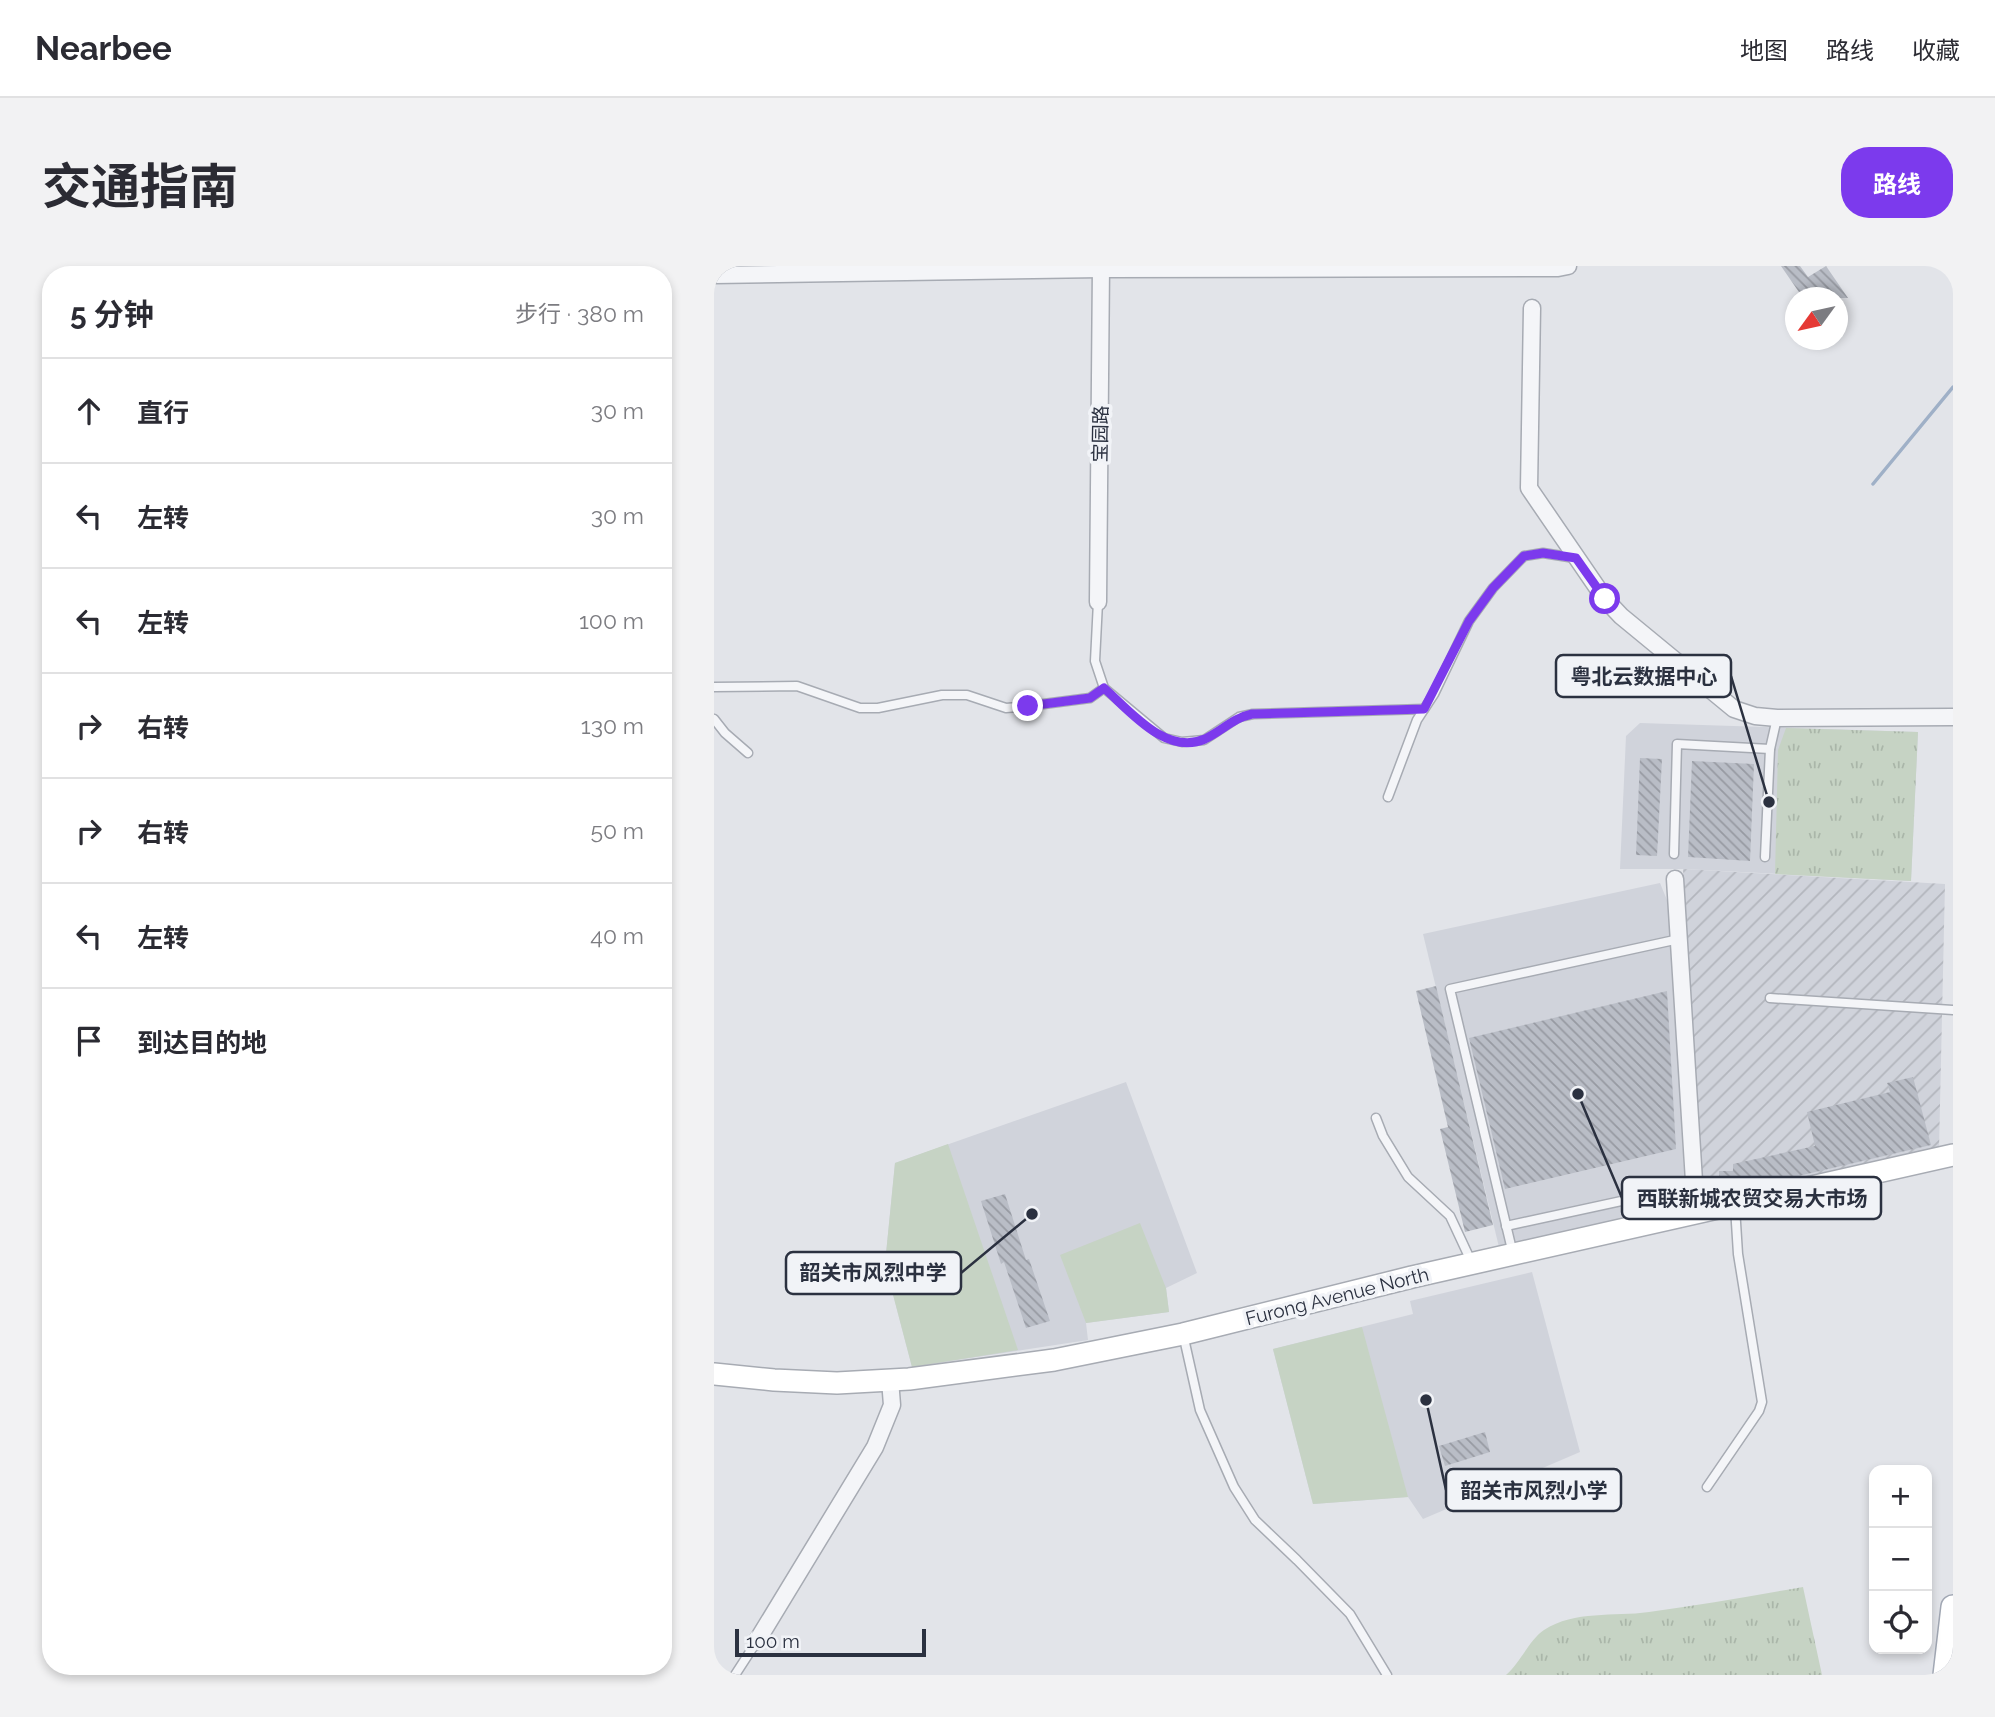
<!DOCTYPE html>
<html lang="zh">
<meta charset="utf-8">
<style>
:root{--surface:#fff;--page:#f2f2f3;--text:#2b2b33;--muted:#7c7c81;--line:#e1e1e2;--accent:#7c3aed}
body{margin:0;font-family:Raleway,"Noto Sans SC",sans-serif;background:var(--page);color:var(--text)}
.controls{position:absolute;right:21px;bottom:21px;display:grid;overflow:hidden;border-radius:14px;box-shadow:0 4px 10px #0003}
.controls button{width:63px;height:63px;display:grid;place-items:center;padding:0;border:0;border-bottom:2px solid var(--line);background:var(--surface);color:var(--text);font:35px sans-serif}
.compass{position:absolute;left:1071px;top:21px;width:63px;height:63px;border-radius:50%;background:var(--surface);box-shadow:0 4px 10px #0003;rotate:237deg}
.scale{position:absolute;left:21px;bottom:18px;width:191px;box-sizing:border-box;padding-left:7px;border:4px solid #2b3140;border-top:0;font-size:19px;line-height:24px;white-space:nowrap;color:#2b3140;-webkit-text-stroke:5px #f1f3f7;paint-order:stroke}
.stop{position:absolute;width:21px;height:21px;margin:-16px;border:5px solid #7c3aed;border-radius:50%;background:#fff}
.stop.end{background:#7c3aed;border-color:#fff;box-shadow:0 2px 7px #0008}
.list{margin:0;padding:0;list-style:none}
h2{display:flex;justify-content:space-between;align-items:center;height:91px;margin:0;padding:0 28px;font-size:30px}
h2 small{font-size:23px;font-weight:400;color:var(--muted)}
.list li{display:grid;grid-template-columns:46px 1fr auto;gap:21px;align-items:center;box-sizing:border-box;height:105px;padding:0 28px;border-top:2px solid var(--line)}
.list b{display:block;font-size:26px;white-space:nowrap}
.list em{font-size:23px;font-style:normal;color:var(--muted)}
.icon{flex:none;width:38px;height:38px;fill:none;stroke:currentColor;stroke-width:2;stroke-linecap:round;stroke-linejoin:round}
.map{position:relative;flex:none;width:1239px;height:1409px;overflow:hidden;border-radius:28px}
header{display:flex;align-items:center;gap:42px;box-sizing:border-box;height:98px;padding:0 35px;background:var(--surface);border-bottom:2px solid var(--line)}
header strong{font-size:33px}
nav{display:flex;gap:38px;margin-inline-start:auto;font-size:24px}
.intro{display:flex;align-items:center;justify-content:space-between;box-sizing:border-box;height:168px;padding:0 42px}
h1{margin:0;font-size:49px}
.button{padding:18px 32px;border-radius:28px;background:var(--accent);color:#fff;font-size:24px;font-weight:700}
main{display:flex;gap:42px;padding:0 42px}
aside{flex:1;background:var(--surface);border-radius:28px;box-shadow:0 4px 10px #0003}
.map>svg:first-child{display:block}
</style>
<header>
<strong>Nearbee</strong>
<nav><a>地图</a><a>路线</a><a>收藏</a></nav>
</header>
<div class="intro"><h1>交通指南</h1><a class="button">路线</a></div>
<main>
<aside>
<h2>5 分钟<small>步行 · 380 m</small></h2>
<ul class="list">
<li><svg class="icon" aria-label="ahead" viewBox="0 0 24 24"><path d="M12 20V5M6 11l6-6 6 6"/></svg><div><b>直行</b></div><em>30 m</em></li>
<li><svg class="icon" aria-label="left" viewBox="0 0 24 24"><path d="M17 20v-9H6M10 6l-5 5 5 5"/></svg><div><b>左转</b></div><em>30 m</em></li>
<li><svg class="icon" aria-label="left" viewBox="0 0 24 24"><path d="M17 20v-9H6M10 6l-5 5 5 5"/></svg><div><b>左转</b></div><em>100 m</em></li>
<li><svg class="icon" aria-label="right" viewBox="0 0 24 24"><path d="M7 20v-9h11M14 6l5 5-5 5"/></svg><div><b>右转</b></div><em>130 m</em></li>
<li><svg class="icon" aria-label="right" viewBox="0 0 24 24"><path d="M7 20v-9h11M14 6l5 5-5 5"/></svg><div><b>右转</b></div><em>50 m</em></li>
<li><svg class="icon" aria-label="left" viewBox="0 0 24 24"><path d="M17 20v-9H6M10 6l-5 5 5 5"/></svg><div><b>左转</b></div><em>40 m</em></li>
<li><svg class="icon" aria-label="arrive" viewBox="0 0 24 24"><path d="M6 21V4h12l-3 4 3 4H6"/></svg><div><b>到达目的地</b></div></li>
</ul>
</aside>
<div class="map">
<svg width="1239" height="1409" viewBox="0 0 1239 1409">
<defs>
<pattern id="industrial-furrows" width="10" height="10" patternUnits="userSpaceOnUse" patternTransform="scale(1.75)"><rect width="10" height="10" fill="#d0d3db"/><path d="M-1 1l2-2M0 10L10 0M9 11l2-2" fill="none" stroke="#b3b6bd"/></pattern>
<pattern id="grass-tufts" width="24" height="20" patternUnits="userSpaceOnUse" patternTransform="scale(1.75)"><rect width="24" height="20" fill="#c6d3c4"/><path d="M3 7l-1-3M5 7V3M7 7l1-3M15 17l-1-3M17 17v-4M19 17l1-3" fill="none" stroke="#aab6a9"/></pattern>
<pattern id="building-back-hatch" width="6" height="6" patternUnits="userSpaceOnUse" patternTransform="scale(1.75)"><rect width="6" height="6" fill="#b9bdc6"/><path d="M-1 5l2 2M0 0l6 6M5-1l2 2" fill="none" stroke="#979aa2"/></pattern>
</defs>
<rect width="100%" height="100%" fill="#e2e4e9"/>
<g fill="#d0d3db">
<polygon points="926,457 1204,466 1197,615 969,603 906,603 912,470"/>
<polygon points="946,617 955,639 972,939 785,981 709,668"/>
<polygon points="412,816 483,1007 452,1022 455,1046 372,1057 374,1074 198,1101 171,998 181,897"/>
<polygon points="818,1006 866,1186 709,1253 694,1231 599,1238 559,1083 699,1048 696,1035"/>
</g>
<polygon fill="url(#industrial-furrows)" points="969,603 1231,618 1225,883 990,937"/>
<g fill="url(#grass-tufts)">
<polygon points="1072,462 1204,466 1197,615 1061,608 1064,484"/>
<path d="M1089 1321 1108 1409H792C806 1397 816 1373 830 1364 861 1344 899 1351 935 1346 986 1339 1037 1330 1089 1321Z"/>
</g>
<g fill="#c6d3c4">
<polygon points="234,878 304,1084 198,1101 171,998 181,897"/>
<polygon points="426,957 452,1022 455,1046 372,1057 346,989"/>
<polygon points="648,1061 694,1231 599,1238 559,1083"/>
</g>
<g fill="none" stroke-linecap="round" stroke-linejoin="round">
<polyline stroke="#9fb0c7" stroke-width="3.5" points="1159,218 1239,121"/>
</g>
<g fill="url(#building-back-hatch)">
<polygon points="1067,0 1086,0 1094,11 1112,0 1134,32 1089,32"/>
<polygon points="926,492 948,493 943,590 922,589"/>
<polygon points="978,495 1040,498 1036,595 974,591"/>
<polygon points="722,720 779,959 751,966 726,863 734,861 702,725"/>
<polygon points="953,725 962,883 791,923 755,772"/>
<polygon points="1199,811 1217,879 1016,926 1005,926 1005,905 1019,905 1019,898 1101,880 1093,846 1176,826 1173,817"/>
<polygon points="291,928 312,994 315,993 336,1055 312,1062 290,996 287,998 267,935"/>
<polygon points="771,1166 776,1186 731,1200 725,1180"/>
</g>
<g fill="none" stroke-linecap="round" stroke-linejoin="round">
<g stroke="#a7abb3" stroke-width="11">
<g id="service">
<polyline points="384,336 381,395 390,422 450,472 468,476 490,474 525,451 539,448 710,443"/>
<polyline points="0,421 83,420 146,442 164,442 228,429 253,429 292,442 314,440 376,432 390,422"/>
<polyline points="0,453 11,467 34,487"/>
<polyline points="674,531 703,454 720,428 755,355 779,322 810,290 829,287 861,292"/>
<polyline points="960,588 963,478 1056,483"/>
<polyline points="1051,591 1056,483 1063,452"/>
<polyline points="1056,732 1239,744"/>
<polyline points="662,852 669,870 694,911 736,950 757,995"/>
<polyline points="792,960 981,919"/>
<polyline points="799,988 736,723 965,673"/>
<polyline points="469,1068 486,1144 520,1221 541,1254 583,1294 636,1348 673,1409"/>
<polyline points="993,1221 1045,1145 1048,1136 1024,988 1021,941"/>
<polyline points="21,1409 43,1375"/>
</g>
</g>
<g stroke="#a7abb3" stroke-width="19">
<g id="minor">
<polyline points="0,9 387,3 844,2 854,0"/>
<polyline points="818,42 815,222 891,333 907,350 1020,443 1041,450 1063,452 1239,451"/>
<polyline points="384,336 387,0"/>
<polyline points="961,613 982,947"/>
<polyline points="43,1375 161,1181 178,1139 176,1114"/>
</g>
</g>
<g stroke="#a7abb3" stroke-width="24">
<polyline id="secondary" points="0,1108 60,1114 123,1117 195,1113 340,1094 469,1068 698,1011 1239,889"/>
</g>
<g stroke="#a2a8b4" stroke-width="26">
<polyline id="primary" points="1231,1409 1239,1341"/>
</g>
<use href="#service" stroke="#f4f5f8" stroke-width="8"/>
<use href="#minor" stroke="#f4f5f8" stroke-width="16"/>
<use href="#secondary" stroke="#fff" stroke-width="21"/>
<use href="#primary" stroke="#fff" stroke-width="23"/>
</g>
<g fill="none" stroke-linecap="round" stroke-linejoin="round">
<path stroke="#7c3aed" stroke-width="9" d="M314 440 376 432 390 422C416 445 452 490 491 473 508 465 519 452 538 448L710 443 755 355 779 322 810 290 829 287 862 292 891 333"/>
</g>
<g text-anchor="middle" dominant-baseline="central" stroke-width="7" stroke-linejoin="round" paint-order="stroke">
<g font-size="19" fill="#2b3140" stroke="#f1f3f7">
<text transform="translate(386 168) rotate(-89)">宝园路</text>
<text transform="translate(623 1030) rotate(-14)">Furong Avenue North</text>
</g>
</g>
<path fill="none" stroke="#2b3140" stroke-width="2.5" d="M1055 536L1017 410M864 828L908 932M318 948L247 1007M712 1134L732 1224"/>
<g fill="#2b3140" stroke="#f1f3f7" stroke-width="2.5">
<circle cx="1055" cy="536" r="7"/>
<circle cx="864" cy="828" r="7"/>
<circle cx="318" cy="948" r="7"/>
<circle cx="712" cy="1134" r="7"/>
</g>
<g fill="#f1f3f7" stroke="#2b3140" stroke-width="2.5">
<rect x="842" y="389" width="175" height="42" rx="7"/>
<rect x="908" y="911" width="259" height="42" rx="7"/>
<rect x="72" y="986" width="175" height="42" rx="7"/>
<rect x="732" y="1203" width="175" height="42" rx="7"/>
</g>
<g font-size="21" text-anchor="middle" font-weight="bold" fill="#2b3140">
<text x="930" y="418">粤北云数据中心</text>
<text x="1038" y="940">西联新城农贸交易大市场</text>
<text x="159" y="1014">韶关市风烈中学</text>
<text x="820" y="1232">韶关市风烈小学</text>
</g>
</svg>
<div class="controls">
<button>+</button>
<button>−</button>
<button><svg class="icon" aria-label="locate" viewBox="0 0 24 24"><circle cx="12" cy="12" r="6"/><path d="M12 2v4M12 18v4M2 12h4M18 12h4"/></svg></button>
</div>
<svg class="compass" viewBox="-18 -18 36 36"><path d="M0-13l5 13h-10z" fill="#e53935"/><path d="M0 13l5-13h-10z" fill="#7c7c81"/></svg>
<div class="scale">100 m</div>
<div class="stop" style="left:891px;top:333px"></div>
<div class="stop end" style="left:314px;top:440px"></div>
</div>
</main>
